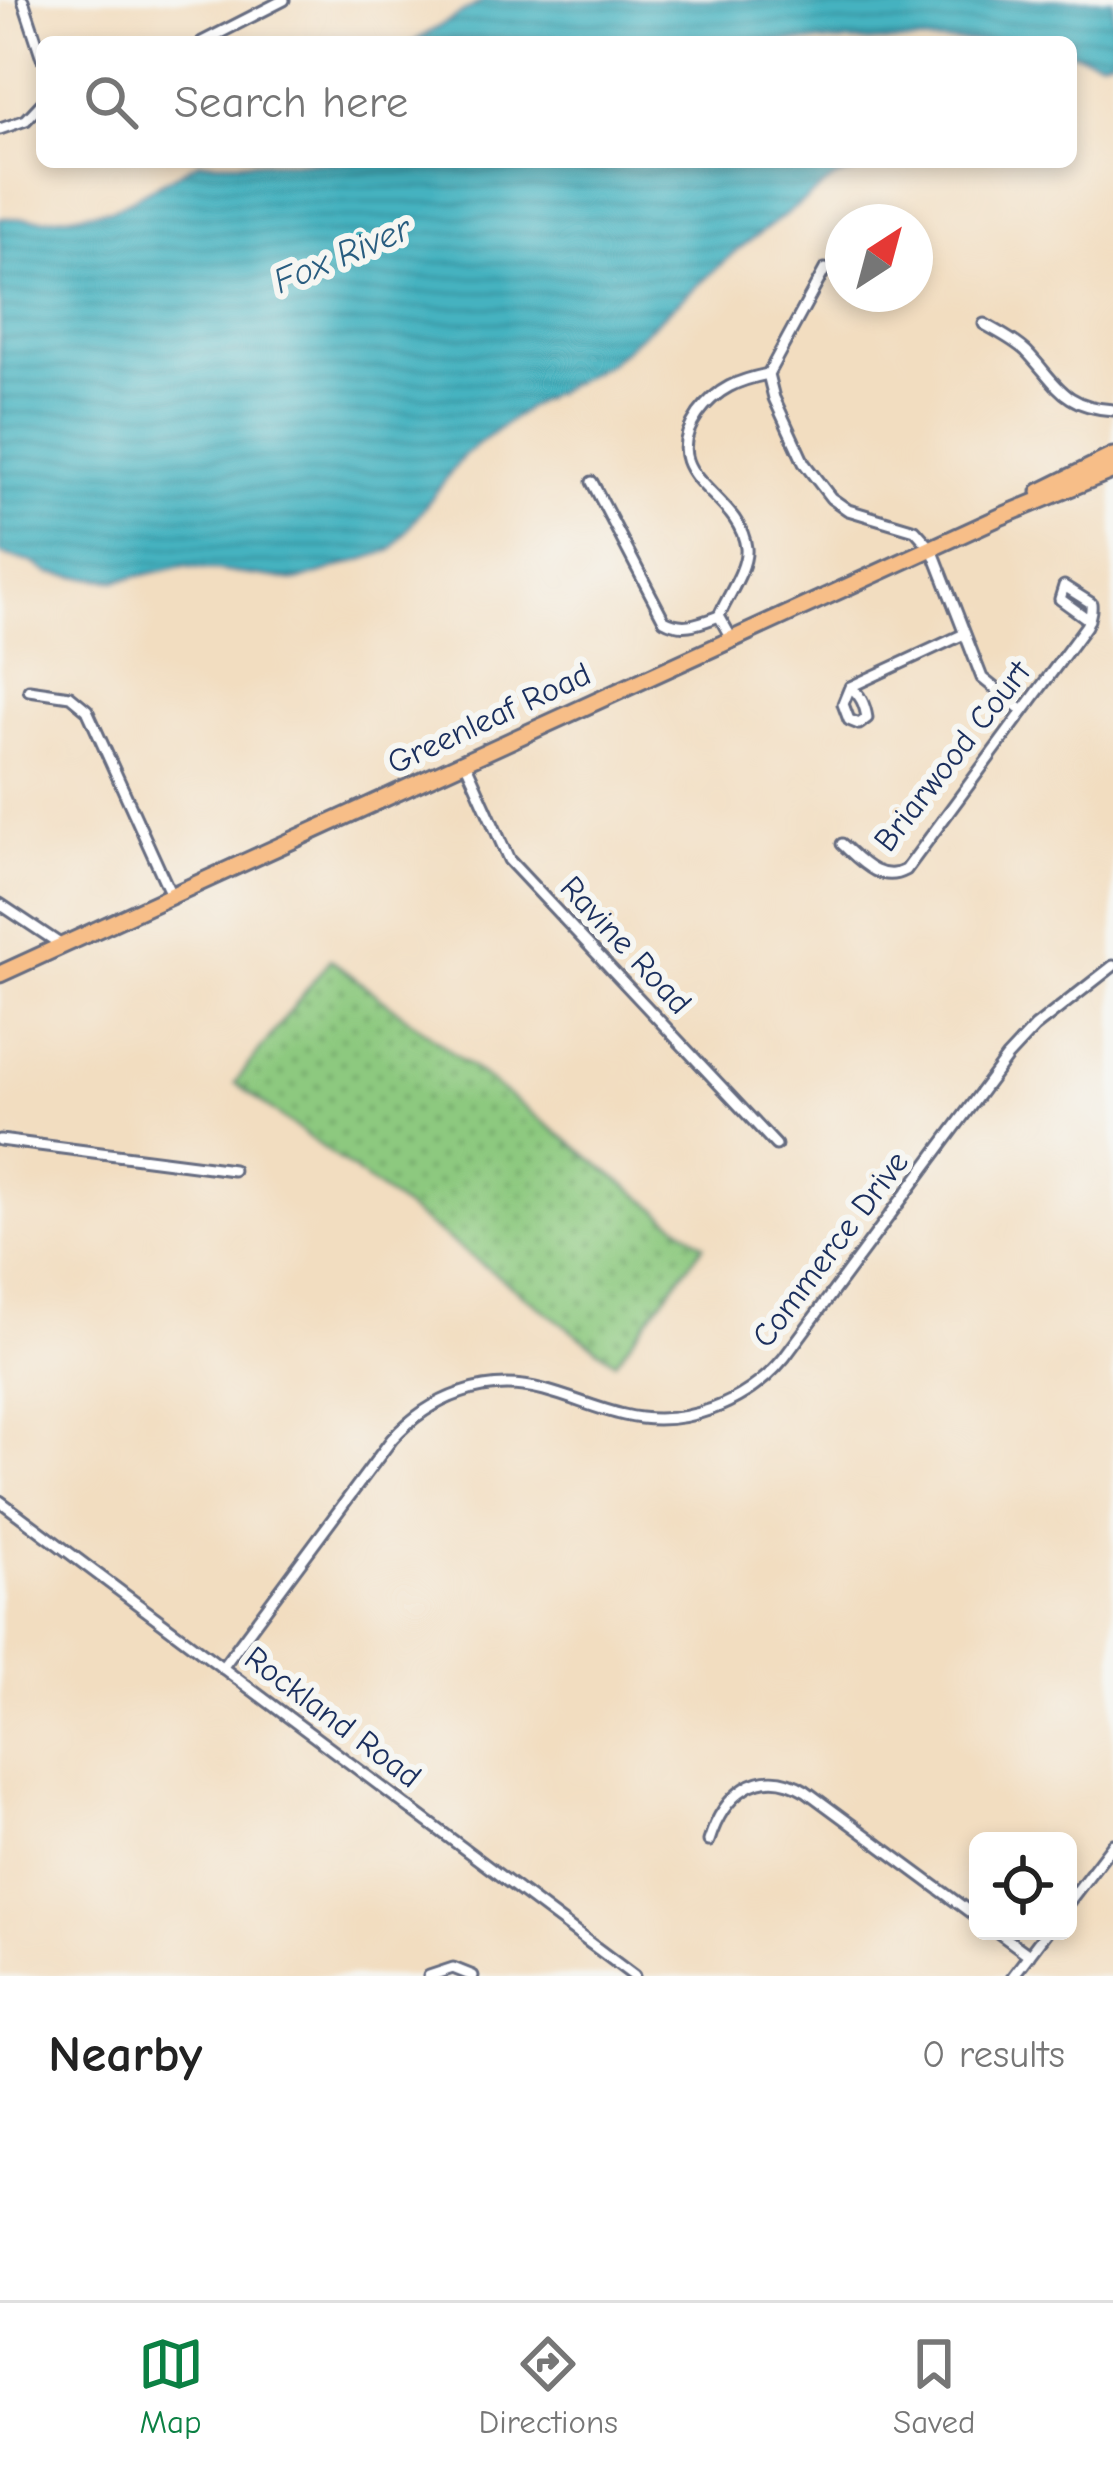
<!DOCTYPE html>
<style>
:root{--surface:#fff;--page:#f6f6f6;--text:#222;--muted:#767676;--line:#e0e0e0;--accent:#0b8043}
body{margin:0;font-family:"Comic Neue",sans-serif;background:var(--page);color:var(--text)}
.controls{position:absolute;right:36px;bottom:36px;display:grid;overflow:hidden;border-radius:18px;box-shadow:0 6px 18px #0003}
.controls button{width:108px;height:108px;display:grid;place-items:center;padding:0;border:0;border-bottom:3px solid var(--line);background:var(--surface);color:var(--text);font:60px sans-serif}
.compass{position:absolute;left:825px;top:204px;width:108px;height:108px;border-radius:50%;background:var(--surface);box-shadow:0 6px 18px #0003;rotate:36deg}
.list{margin:0;padding:0;list-style:none}
h2{display:flex;justify-content:space-between;align-items:center;height:156px;margin:0;padding:0 48px;font-size:51px}
h2 small{font-size:39px;font-weight:400;color:var(--muted)}
.icon{flex:none;width:66px;height:66px;fill:none;stroke:currentColor;stroke-width:2;stroke-linecap:round;stroke-linejoin:round}
.map{position:relative;flex:none;width:1113px;height:1976px;overflow:hidden}
.search{position:absolute;background:var(--surface);box-shadow:0 6px 18px #0003;left:36px;right:36px;top:36px;height:132px;display:flex;align-items:center;gap:30px;box-sizing:border-box;padding:0 42px;border-radius:18px;color:var(--muted);font-size:45px}
.sheet{height:324px;background:var(--surface)}
nav{display:flex;justify-content:space-around;align-items:center;box-sizing:border-box;height:168px;border-top:3px solid var(--line);background:var(--surface);font-size:33px;color:var(--muted)}
nav a{display:grid;justify-items:center;gap:6px}
nav .on{color:var(--accent)}
.map>svg:first-child{display:block}
</style>
<div class="map">
<svg width="1113" height="1976" viewBox="0 0 1113 1976">
<defs>
<pattern id="grass-dots" width="8" height="8" patternUnits="userSpaceOnUse" patternTransform="scale(3)"><rect width="8" height="8" fill="#8dc97f"/><path d="M2 2h.1M6 6h.1" fill="none" stroke="#72a46b" stroke-width="1.8" stroke-linecap="round"/></pattern>
<pattern id="water-rules" width="6" height="5" patternUnits="userSpaceOnUse" patternTransform="scale(3)"><rect width="6" height="5" fill="#44b2c0"/><path d="M0 2.5h6" fill="none" stroke="#38919f"/></pattern>
</defs>
<rect width="100%" height="100%" fill="#f6f6f2"/>
<filter id="ink" filterUnits="userSpaceOnUse"><feTurbulence type="fractalNoise" baseFrequency=".00833" numOctaves="2"/><feDisplacementMap in="SourceGraphic" scale="24" xChannelSelector="R" yChannelSelector="G"/><feConvolveMatrix kernelMatrix="1 2 1 2 8 2 1 2 1" color-interpolation-filters="sRGB"/></filter>
<filter id="wash" filterUnits="userSpaceOnUse"><feTurbulence type="fractalNoise" baseFrequency=".004" numOctaves="4" result="noise"/><feDisplacementMap in="SourceGraphic" scale="48" xChannelSelector="R" yChannelSelector="G"/><feGaussianBlur stdDeviation="2.7" result="paint"/><feColorMatrix in="noise" values="0 0 0 0 0 0 0 0 0 0 0 0 0 0 0 0 0 1.4 0 .05"/><feComposite in="paint" operator="in"/></filter>
<g filter="url(#wash)">
<rect width="100%" height="100%" fill="#f2ddc0"/>
<polygon fill="url(#grass-dots)" stroke="#547c6e" stroke-width="3" points="330,959 704,1245 615,1362 235,1083"/>
<g fill="url(#water-rules)" stroke="#30708f" stroke-width="3">
<polygon points="484,0 1113,0 1113,57 1099,60 1071,52 1071,42 413,42"/>
<polygon points="199,162 880,162 835,178 740,248 609,363 528,407 464,455 392,550 297,581 183,566 116,581 49,573 31,562 0,554 0,218 45,219 114,209"/>
</g>
</g>
<g filter="url(#ink)">
<g fill="none" stroke-linecap="round" stroke-linejoin="round">
<g stroke="#666c80" stroke-width="15">
<g id="street">
<polyline points="23,0 42,58"/>
<polyline points="202,42 284,0"/>
<polyline points="0,129 26,120 42,103"/>
<polyline points="825,269 768,374 774,398 804,463 831,498 848,510 915,530 932,549 982,678 1023,711"/>
<path d="M984 324C998 332 1014 340 1026 351 1057 383 1062 407 1113 410"/>
<path d="M592 482 664 620C683 631 700 623 719 616"/>
<path d="M732 639 719 616C727 597 748 568 746 548 740 492 653 479 698 414 717 388 739 380 768 374"/>
<path d="M850 687C861 695 865 705 867 718L859 724 849 720 843 704 850 687 962 635"/>
<polyline points="29,690 70,696 87,710 171,895"/>
<polyline points="465,762 509,860 776,1145"/>
<path d="M842 844C861 861 880 884 906 870L1086 626C1090 618 1092 612 1091 603L1064 586 1060 599 1089 620"/>
<polyline points="0,904 60,944"/>
<polyline points="0,1140 233,1170"/>
<polyline points="0,1501 634,1976"/>
<path d="M222 1668 392 1439C431 1396 487 1375 544 1390 571 1397 597 1409 624 1415 683 1429 746 1404 784 1358L1007 1057 1035 1027 1113 966"/>
<path d="M709 1841C723 1796 759 1762 806 1791L978 1918"/>
<polyline points="1068,1903 1113,1844"/>
<polyline points="996,1931 1029,1955"/>
<polyline points="429,1976 453,1968 473,1976"/>
<polyline points="1013,1976 1047,1931"/>
</g>
</g>
<g stroke="#666c80" stroke-width="21">
<g id="primary">
<polyline points="1040,492 1113,456"/>
<polyline points="0,974 1002,516 1113,470"/>
</g>
</g>
<use href="#street" stroke="#fff" stroke-width="9"/>
<use href="#primary" stroke="#f7be88" stroke-width="15"/>
</g>
</g>
<g text-anchor="middle" dominant-baseline="central" stroke-width="12" stroke-linejoin="round" paint-order="stroke">
<g font-size="33" fill="#1b2f5e" stroke="#f6f6f2">
<text transform="translate(489 718) rotate(-25)">Greenleaf Road</text>
<text transform="translate(952 756) rotate(-52)">Briarwood Court</text>
<text transform="translate(626 945) rotate(47)">Ravine Road</text>
<text transform="translate(830 1249) rotate(-53)">Commerce Drive</text>
<text transform="translate(333 1717) rotate(37)">Rockland Road</text>
</g>
<g font-size="36" font-style="italic" fill="#295d80" stroke="#f6f6f2">
<text transform="translate(342 255) rotate(-23)">Fox River</text>
</g>
</g>
</svg>
<div class="controls">
<button><svg class="icon" aria-label="locate" viewBox="0 0 24 24"><circle cx="12" cy="12" r="6"/><path d="M12 2v4M12 18v4M2 12h4M18 12h4"/></svg></button>
</div>
<svg class="compass" viewBox="-18 -18 36 36"><path d="M0-13l5 13h-10z" fill="#e53935"/><path d="M0 13l5-13h-10z" fill="#767676"/></svg>
<div class="search"><svg class="icon" aria-label="search" viewBox="0 0 24 24"><circle cx="10" cy="10" r="6"/><path d="M15 15l6 6"/></svg>Search here</div>
</div>
<section class="sheet">
<h2>Nearby<small>0 results</small></h2>
<ul class="list">
</ul>
</section>
<nav>
<a class="on"><svg class="icon" aria-label="map" viewBox="0 0 24 24"><path d="M3 6l6-2 6 2 6-2v14l-6 2-6-2-6 2zM9 4v14M15 6v14"/></svg>Map</a>
<a><svg class="icon" aria-label="directions" viewBox="0 0 24 24"><path d="M12 3l9 9-9 9-9-9zM9 14v-3h6M13 9l2 2-2 2"/></svg>Directions</a>
<a><svg class="icon" aria-label="saved" viewBox="0 0 24 24"><path d="M7 4h10v16l-5-4-5 4z"/></svg>Saved</a>
</nav>
